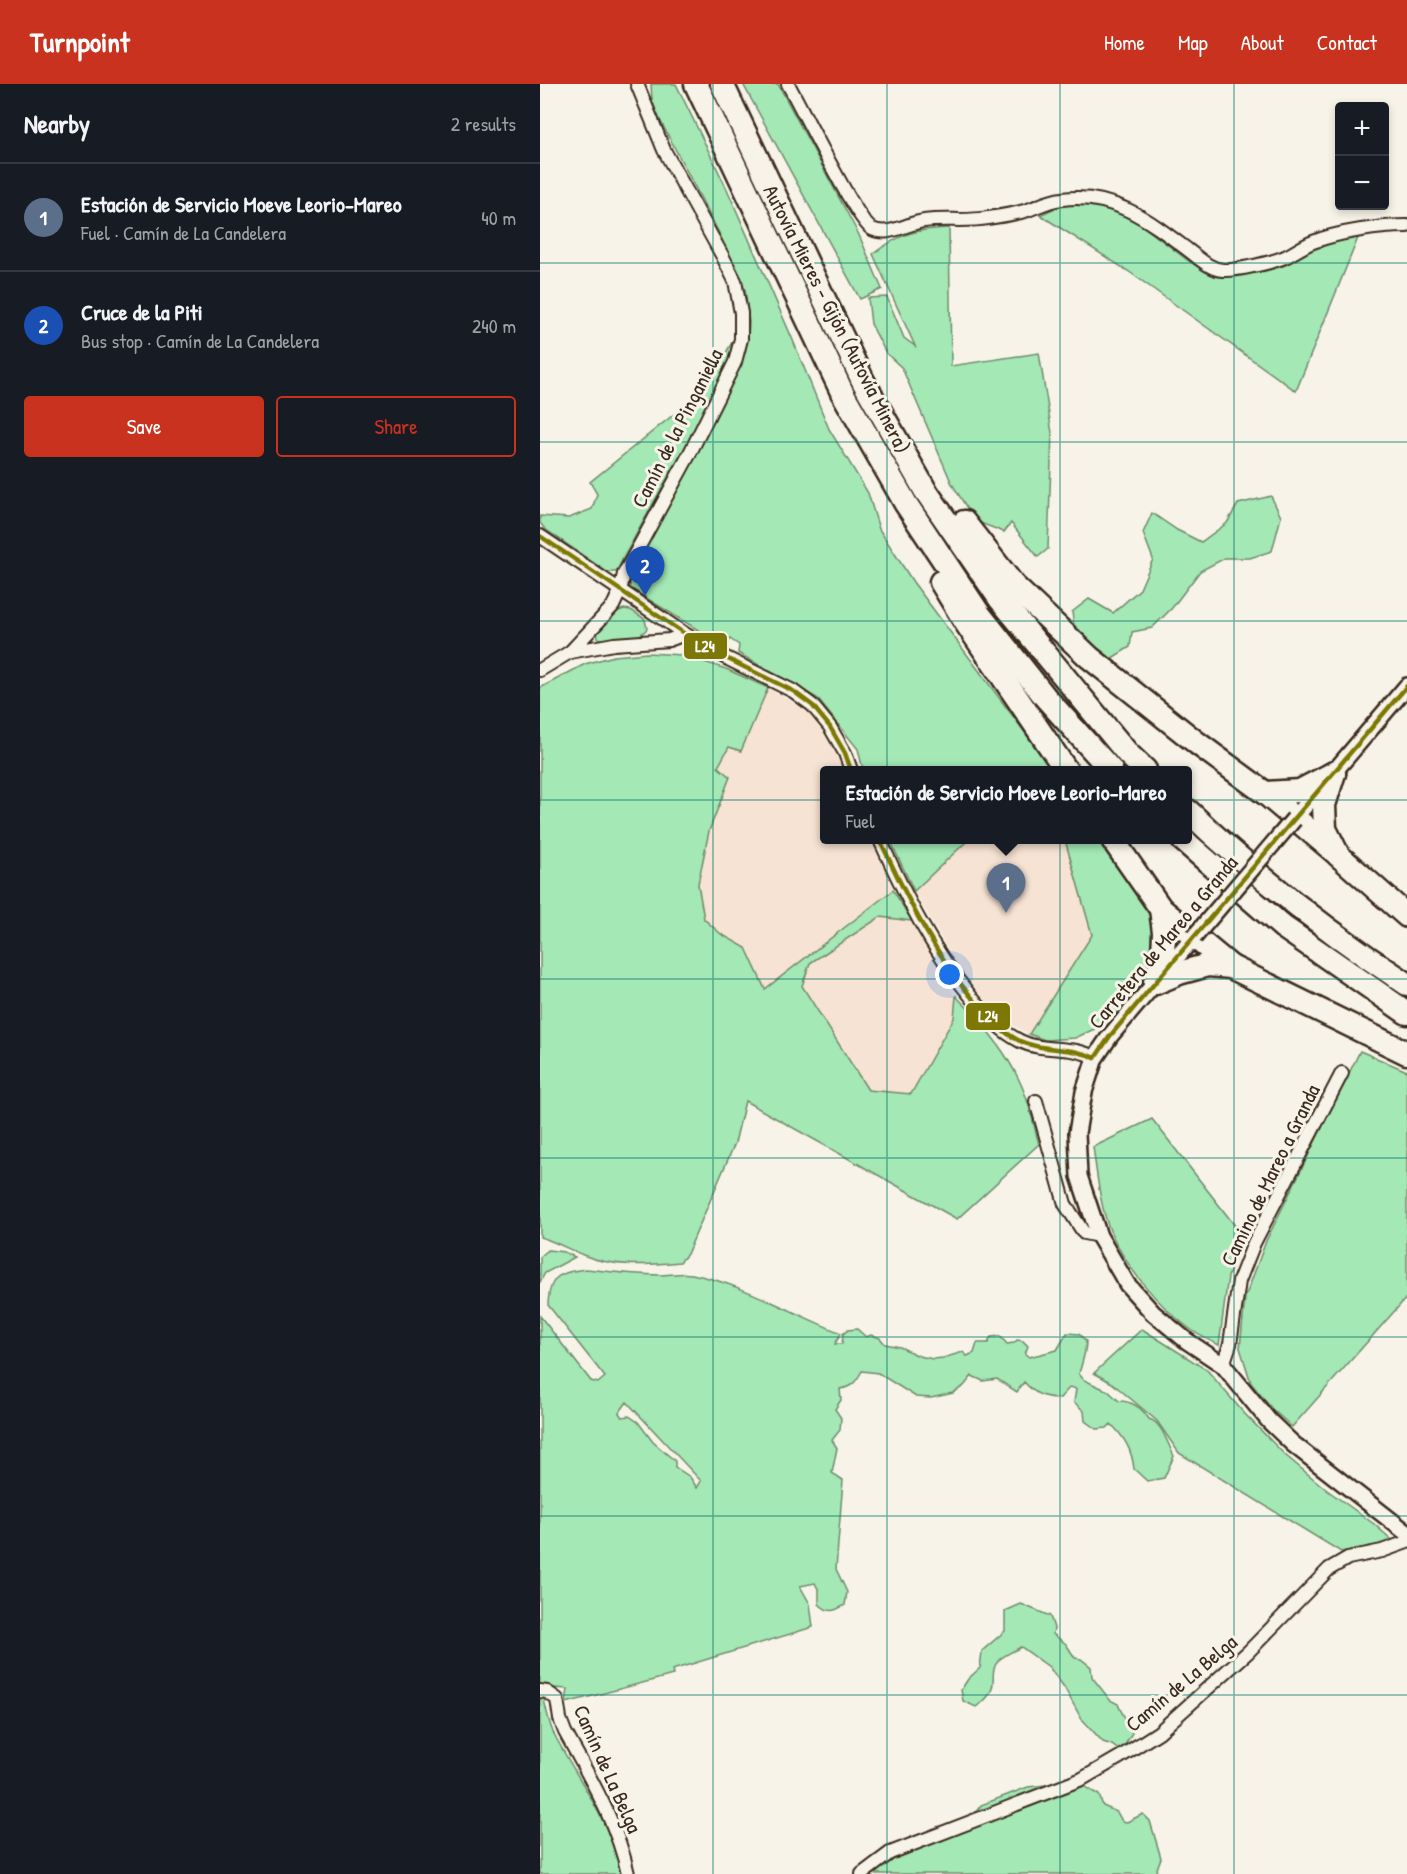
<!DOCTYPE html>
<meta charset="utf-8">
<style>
:root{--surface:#171b24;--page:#20242c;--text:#f1f3f6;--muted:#9ea1a6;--line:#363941;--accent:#c8321e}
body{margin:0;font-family:"Patrick Hand",sans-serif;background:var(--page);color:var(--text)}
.controls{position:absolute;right:18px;top:18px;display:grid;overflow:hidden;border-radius:6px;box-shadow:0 3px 9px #0003}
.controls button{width:54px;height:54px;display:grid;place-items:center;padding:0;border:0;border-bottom:2px solid var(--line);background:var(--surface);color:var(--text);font:30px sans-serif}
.you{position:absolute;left:410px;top:891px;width:21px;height:21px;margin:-15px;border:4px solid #fff;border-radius:50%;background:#1a73e8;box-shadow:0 0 0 9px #1a73e833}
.badge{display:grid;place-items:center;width:39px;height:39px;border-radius:50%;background:var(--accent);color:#fff;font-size:20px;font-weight:700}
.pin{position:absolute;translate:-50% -50px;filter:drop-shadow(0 2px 3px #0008)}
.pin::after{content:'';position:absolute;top:32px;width:21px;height:18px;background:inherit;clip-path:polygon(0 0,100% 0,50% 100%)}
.popup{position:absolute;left:280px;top:682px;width:372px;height:78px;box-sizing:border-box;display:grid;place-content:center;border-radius:6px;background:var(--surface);filter:drop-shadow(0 2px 4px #0005);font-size:20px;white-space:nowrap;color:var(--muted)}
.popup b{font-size:22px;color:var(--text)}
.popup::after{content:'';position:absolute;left:50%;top:100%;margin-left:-12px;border:12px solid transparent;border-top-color:var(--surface)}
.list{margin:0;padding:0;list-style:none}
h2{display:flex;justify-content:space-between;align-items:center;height:78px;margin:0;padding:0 24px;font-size:26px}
h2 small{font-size:20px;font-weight:400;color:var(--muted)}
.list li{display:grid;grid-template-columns:39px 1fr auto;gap:18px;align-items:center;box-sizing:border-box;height:108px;padding:0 24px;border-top:2px solid var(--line)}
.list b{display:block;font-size:22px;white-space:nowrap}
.list p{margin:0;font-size:20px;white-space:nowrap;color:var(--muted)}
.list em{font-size:20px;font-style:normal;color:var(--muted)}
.actions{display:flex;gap:12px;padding:18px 24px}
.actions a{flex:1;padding:14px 0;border:2px solid var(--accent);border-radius:6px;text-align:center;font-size:21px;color:var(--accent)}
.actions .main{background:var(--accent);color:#fff}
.map{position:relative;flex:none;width:867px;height:1790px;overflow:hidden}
header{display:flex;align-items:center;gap:36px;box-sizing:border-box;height:84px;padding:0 30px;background:var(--accent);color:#fff}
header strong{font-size:28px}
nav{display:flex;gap:33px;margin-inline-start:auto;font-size:21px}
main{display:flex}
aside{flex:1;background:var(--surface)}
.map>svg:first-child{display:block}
</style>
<header>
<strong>Turnpoint</strong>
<nav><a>Home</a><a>Map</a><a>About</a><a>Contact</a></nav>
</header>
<main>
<aside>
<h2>Nearby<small>2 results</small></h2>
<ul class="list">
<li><span class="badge" style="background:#5c6f8a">1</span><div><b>Estación de Servicio Moeve Leorio-Mareo</b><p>Fuel · Camín de La Candelera</p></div><em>40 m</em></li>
<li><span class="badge" style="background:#1a4fb4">2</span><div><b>Cruce de la Piti</b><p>Bus stop · Camín de La Candelera</p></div><em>240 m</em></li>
</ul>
<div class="actions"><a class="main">Save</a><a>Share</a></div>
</aside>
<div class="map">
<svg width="867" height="1790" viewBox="0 0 867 1790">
<rect width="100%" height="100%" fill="#f7f3e8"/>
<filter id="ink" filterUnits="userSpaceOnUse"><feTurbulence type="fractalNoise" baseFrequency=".0167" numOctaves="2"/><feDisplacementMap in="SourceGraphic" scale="12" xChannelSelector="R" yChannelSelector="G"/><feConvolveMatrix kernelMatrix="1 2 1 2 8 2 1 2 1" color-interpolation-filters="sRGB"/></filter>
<g filter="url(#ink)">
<g fill="#f6e3d3">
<polygon points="228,604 267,626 303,675 307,686 284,686 284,756 334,756 353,806 225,906 206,864 181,850 164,835 158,800 169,747 190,693 178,683 189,663 201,667"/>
<polygon points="428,756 525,756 552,851 489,950 461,934 421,888 374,807"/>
<polygon points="340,833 372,837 416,912 414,934 371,1010 328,1006 262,903 270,879"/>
</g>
<g fill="#a3e8b5" stroke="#6f896a" stroke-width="1.5" fill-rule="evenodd">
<polygon points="111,0 136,0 187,105 252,254 289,345 328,409 339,445 373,498 513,686 323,686 318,665 277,614 198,569 199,561 190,555 184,562 90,504 90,492 127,421 157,370 205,269 208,254 209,238 205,206 179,149 119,34 112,16"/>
<polygon points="203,0 238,0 319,151 342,205 320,215"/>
<path d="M537 120 564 124 591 133 650 178 674 192C692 189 712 188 729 182 762 169 780 154 818 154L756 307 588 187 500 131 519 122Z"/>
<path d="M409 144 411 282 499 269 512 349 508 465 498 473 471 439 464 448 435 437 412 400 362 284 346 269 331 240 328 214 347 213 364 254 375 262 333 170C359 150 377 145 409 144Z"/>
<path d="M197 250C192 286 163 331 145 363 122 404 98 446 76 488H67L5 445 0 439V432L29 434 52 425 57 410 50 398 164 306Z"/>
<polygon points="731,412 741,433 732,467 710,474 685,474 660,487 632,524 612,544 592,548 590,563 569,576 534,542 532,528 549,515 573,529 600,505 613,475 603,449 612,429 637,446 661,458 687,439 698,420"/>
<polygon points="84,525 91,526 105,535 107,545 99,552 63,556 58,554 57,548 76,528"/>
<path d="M107 569 143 571 186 585 228 604 201 667 189 663 178 683 190 693 169 747 158 800 164 835 181 850 206 864 225 905 353 806 372 837 340 833 270 879 262 902 328 1006 371 1010 414 934 416 912C444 940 471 972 485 1010 491 1026 494 1043 499 1060L417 1135 205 1017 195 1059 147 1170 140 1178C108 1181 74 1184 43 1171 28 1165 16 1158 0 1153V604L45 580 74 572Z"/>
<polygon points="350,756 428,756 374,807"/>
<polygon points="525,756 563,756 611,827 616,865 597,907 579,927 559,943 535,954 505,956 489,950 552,851"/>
<polygon points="820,967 867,987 867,1213 752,1343 732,1325 711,1299 700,1264 705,1214 726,1157"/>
<path d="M612 1035 703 1152 688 1193 679 1261C669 1256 659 1252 650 1245 618 1221 588 1186 571 1149 560 1123 557 1091 553 1063Z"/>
<polygon points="8,1166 24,1168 35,1173 5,1189 0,1198 0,1173"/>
<path d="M46 1185C71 1188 95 1191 120 1191 130 1191 142 1188 152 1190 205 1201 251 1229 301 1249L295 1260H302L303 1250 308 1246 317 1245 326 1253 331 1251 340 1254 345 1260 360 1263 379 1272 393 1275 403 1274 423 1268 427 1272 434 1269 437 1259H448L451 1253 460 1252 467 1260 474 1259 477 1256 483 1257 488 1262 485 1270 489 1273 517 1266 527 1249 539 1250 546 1257C546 1269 542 1278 539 1290L544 1296 568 1307 579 1317C592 1317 602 1324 609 1335 622 1338 628 1361 634 1372L624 1394 607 1397 594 1385C592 1366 585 1354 571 1340L567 1344 556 1345 545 1337 544 1327 534 1318 536 1305 530 1303 520 1314C503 1314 495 1310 484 1298L477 1308 457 1295 443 1297 432 1292 424 1302 413 1309 391 1314 376 1313 338 1289 322 1287C316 1298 312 1303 300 1305L301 1316 295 1325 301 1334 300 1346 292 1356 297 1364 292 1389 303 1396 296 1485 307 1508 305 1521C294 1527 289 1530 279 1520V1507L275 1499 260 1502 270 1520 273 1543 132 1586 133 1591 26 1619 28 1605 1 1603C5 1617 7 1634 13 1648 37 1695 71 1737 81 1790H0V1232L51 1297 58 1299 65 1293 8 1221C9 1192 19 1188 46 1185ZM87 1318 161 1397 157 1404 150 1393 135 1383V1377L113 1358 98 1338 89 1332 82 1333 79 1329Z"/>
<polygon points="602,1245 667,1286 703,1328 745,1371 787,1406 834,1440 852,1456 843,1460 801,1468 639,1369 617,1337 572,1299 554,1289"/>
<path d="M481 1520 510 1532 514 1544 513 1550 526 1560 535 1574 541 1575 551 1583 552 1593 570 1616 578 1620C582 1631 589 1638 592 1649L581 1668 572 1661 563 1658 541 1634 524 1603 509 1583 481 1563C474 1567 464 1571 459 1576 445 1591 465 1603 436 1623L423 1617 421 1606 428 1595 440 1584 442 1567 465 1547V1527Z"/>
<polygon points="541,1697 545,1703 559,1711 563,1722 577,1728 582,1737 587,1738 603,1730 610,1737 621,1774 615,1790 322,1790 367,1763 399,1757 402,1745 432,1733 441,1721 488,1703"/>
</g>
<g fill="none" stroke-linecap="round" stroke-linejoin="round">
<g stroke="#3b2a1e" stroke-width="16">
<g id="minor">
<path d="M248 0C260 21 318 139 332 145 349 153 367 139 384 137 405 134 426 138 448 134 461 132 475 130 488 126 499 122 510 116 522 115 573 108 610 137 648 166 659 174 669 185 683 186 697 187 733 178 745 173 755 168 763 162 773 158 798 148 841 142 867 142"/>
<polyline points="0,452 145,550 186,574 253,607 272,621 290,643 305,669 311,686"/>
<polyline points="30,568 74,560 129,556 145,550"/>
<polyline points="0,586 30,568 73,522 80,507 84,490 149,371 195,278 201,255 201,229 195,197 183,173 124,66 97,0"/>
<path d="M340 756C367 815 390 863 432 914 446 930 460 947 480 957 504 969 532 960 555 974"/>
<polyline points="496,1017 525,1120 544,1149 559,1152"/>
<polyline points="683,1281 690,1260 699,1197 714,1159 802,989"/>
<path d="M0 1607 7 1608 17 1615 20 1635 25 1648C50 1694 77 1738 88 1790"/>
<polyline points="322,1790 350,1769 542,1695 580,1673 619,1648 708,1568 789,1485 808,1474 842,1467 867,1458"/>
</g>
</g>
<g stroke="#3b2a1e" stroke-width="20">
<g id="tertiary">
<polyline points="754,735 867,602"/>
<polyline points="654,853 570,952 555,974 544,1008 537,1049 539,1092 559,1152 587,1200 613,1229 647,1257 683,1281 729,1337 753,1360 867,1449"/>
</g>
</g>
<g stroke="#3b2a1e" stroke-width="27">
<g id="motorway">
<polyline points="156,0 302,308 366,420 440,531 506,614 571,686"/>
<polyline points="182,0 323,297 385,406 460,515 588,670 605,686"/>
<polyline points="424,438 474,502 549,573 657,659 725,709 760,707 794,689"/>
<polyline points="401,498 426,539 526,686"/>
<polyline points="794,689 784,721 785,745 798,771 867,832"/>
<polyline points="725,709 795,768"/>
<path d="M648 727C715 791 789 849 867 900"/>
<polyline points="573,756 621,825 624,848 623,872 615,899"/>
<polyline points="643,756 743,843 867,929"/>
<polyline points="621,825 691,883"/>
<polyline points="615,899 639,889 668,881 691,883 867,969"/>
</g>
</g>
<use href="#minor" stroke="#f7f3e8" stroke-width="12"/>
<use href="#tertiary" stroke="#f7f3e8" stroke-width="15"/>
<use href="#motorway" stroke="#f7f3e8" stroke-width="22"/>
<g stroke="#3b2a1e" stroke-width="20" stroke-linecap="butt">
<polyline id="tertiary-bridge" points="654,853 754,735"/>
</g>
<use href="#tertiary-bridge" stroke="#f7f3e8" stroke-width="15"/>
<g stroke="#f7f3e8" stroke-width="9">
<g id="bus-1">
<polyline points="0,452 145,550 186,574 253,607 272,621 290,643 305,669 311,686"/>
<path d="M340 756C367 814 395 872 438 921 450 935 463 949 480 957 503 968 531 962 555 974"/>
<polyline points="555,974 570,952 867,602"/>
</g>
</g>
<use href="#bus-1" stroke="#7d7805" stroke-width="4.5"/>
</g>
</g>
<path fill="none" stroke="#0f766e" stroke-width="1.5" stroke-opacity="0.55" d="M173 0V1790M347 0V1790M520 0V1790M694 0V1790M0 179H867M0 358H867M0 537H867M0 716H867M0 895H867M0 1074H867M0 1253H867M0 1432H867M0 1611H867"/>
<g text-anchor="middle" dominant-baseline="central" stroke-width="6" stroke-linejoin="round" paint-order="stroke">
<g font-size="21" fill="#3b2a1e" stroke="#f7f3e8">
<text transform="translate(297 235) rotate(63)">Autovía Mieres - Gijón (Autovía Minera)</text>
<text transform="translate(137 344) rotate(-63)">Camín de la Pinganiella</text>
<text transform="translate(623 858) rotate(-50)">Carretera de Mareo a Granda</text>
<text transform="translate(730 1091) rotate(-64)">Camino de Mareo a Granda</text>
<text transform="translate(641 1599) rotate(-40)">Camín de La Belga</text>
<text transform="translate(68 1685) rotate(66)">Camín de La Belga</text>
</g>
</g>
<g stroke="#f7f3e8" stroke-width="2">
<rect x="143" y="548" width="45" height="28" rx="6" fill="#7d7805"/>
<rect x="425" y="918" width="46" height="29" rx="6" fill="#7d7805"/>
</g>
<g font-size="16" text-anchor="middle" font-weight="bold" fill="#fff">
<text x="165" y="568">L24</text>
<text x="448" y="938">L24</text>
</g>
</svg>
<div class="controls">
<button>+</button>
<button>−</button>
</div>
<div class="you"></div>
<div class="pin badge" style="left:466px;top:829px;background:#5c6f8a">1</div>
<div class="popup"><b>Estación de Servicio Moeve Leorio-Mareo</b>Fuel</div>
<div class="pin badge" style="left:105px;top:512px;background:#1a4fb4">2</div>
</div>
</main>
